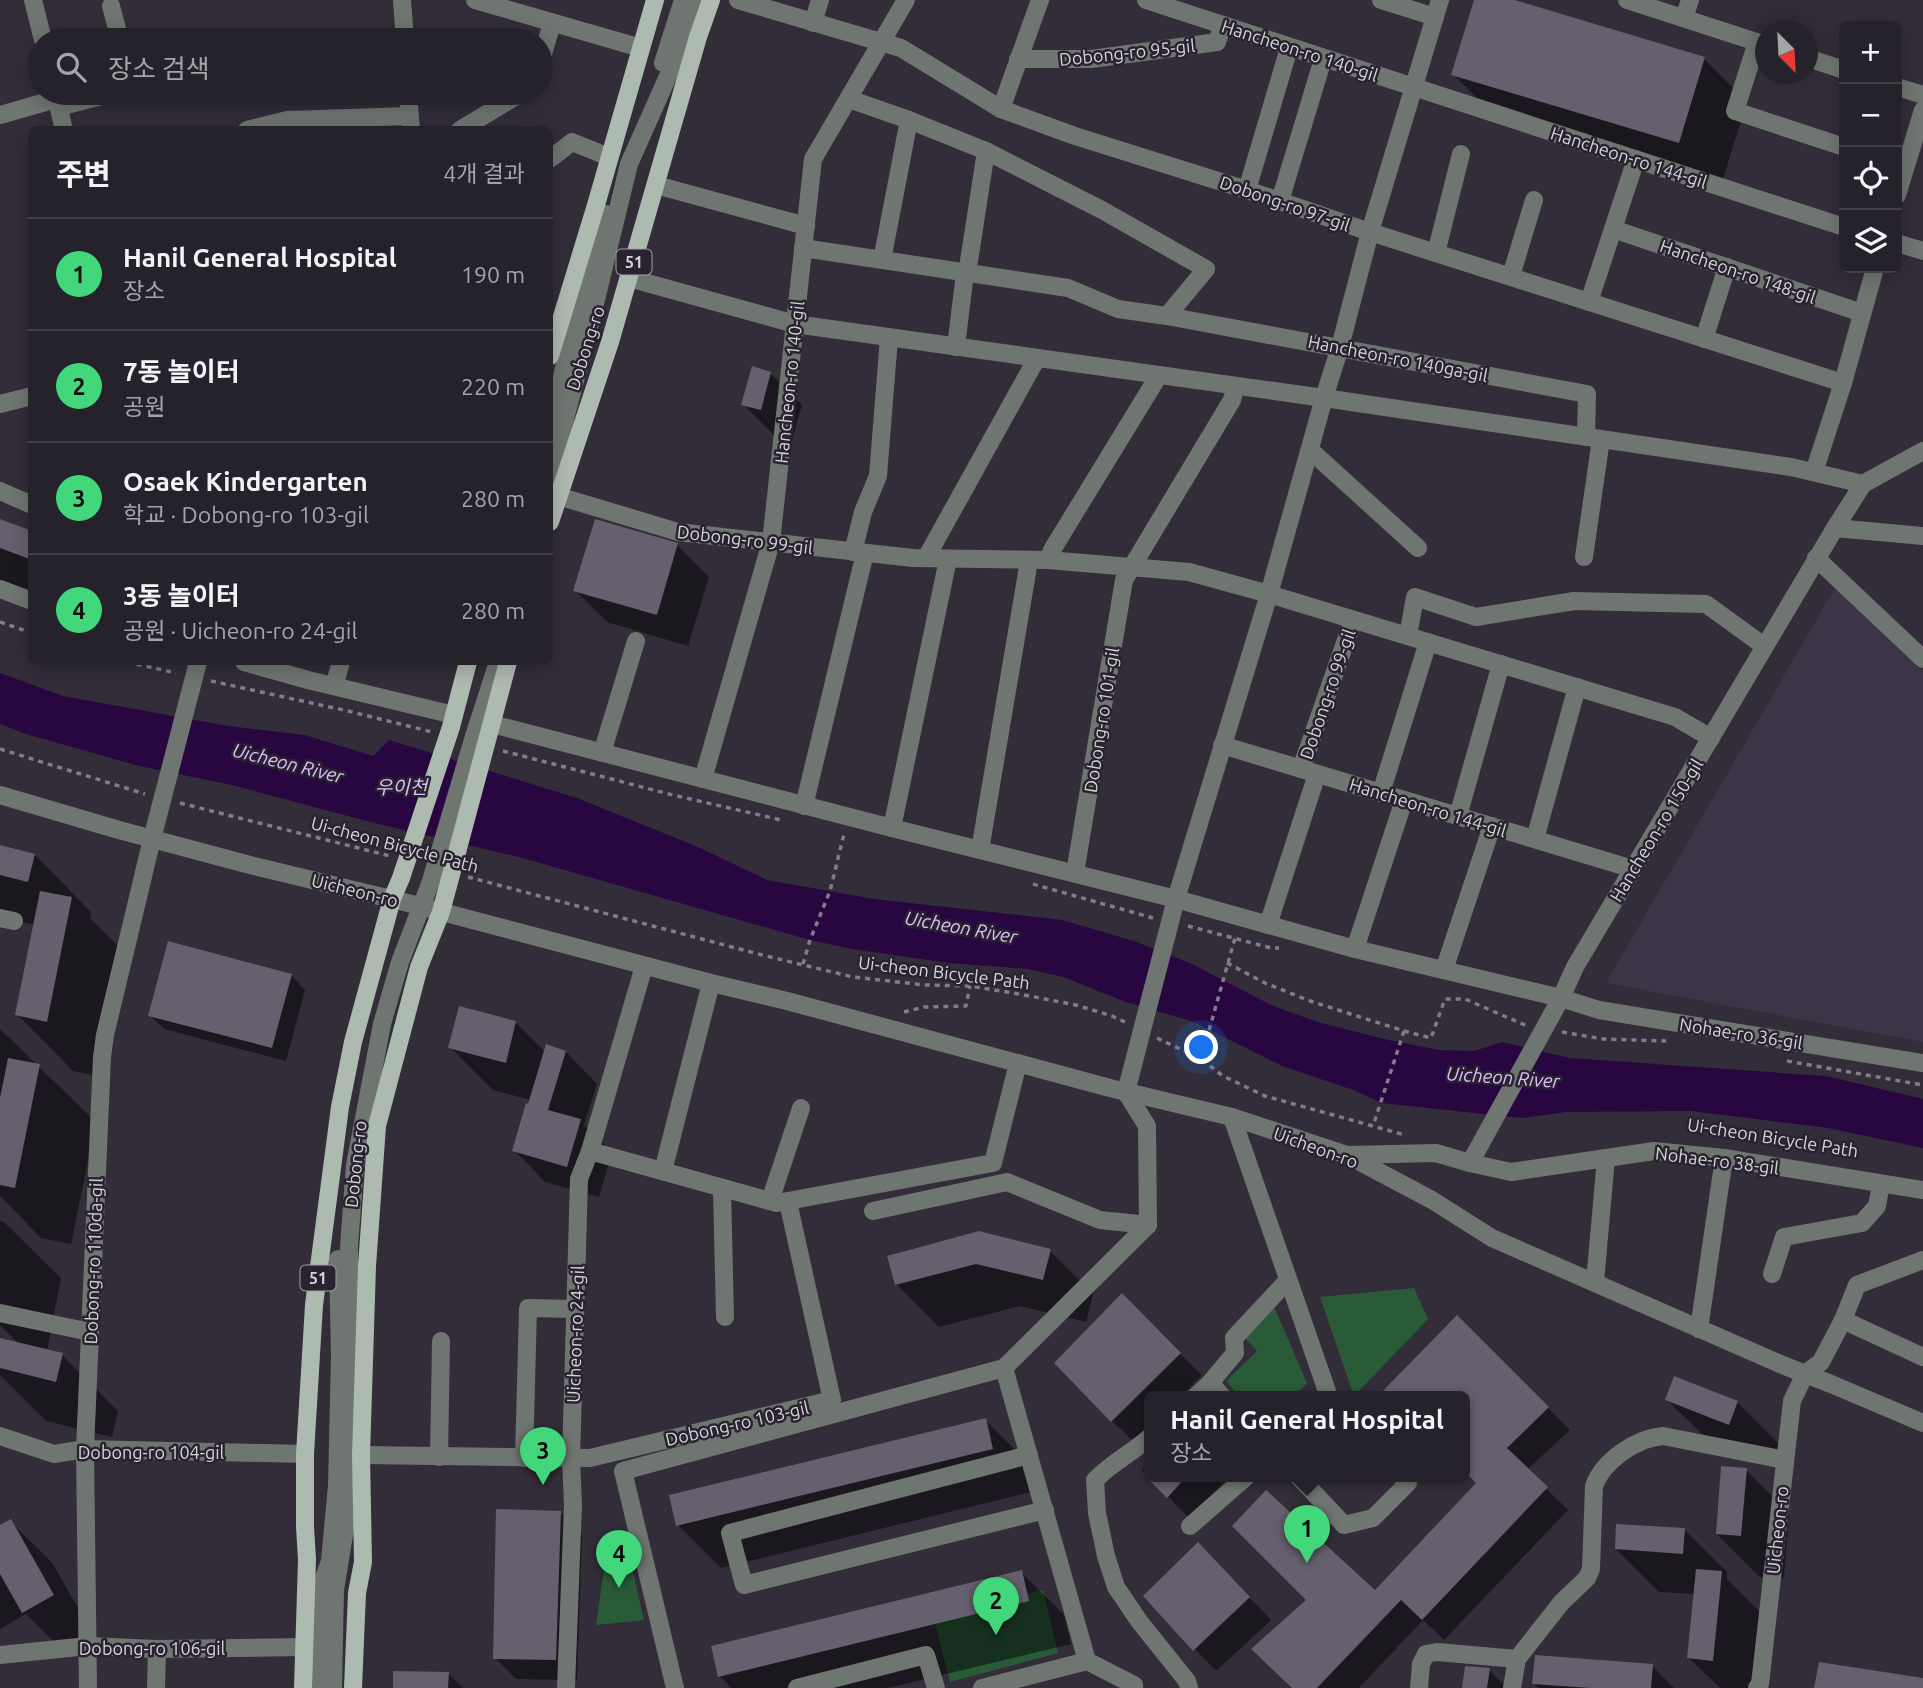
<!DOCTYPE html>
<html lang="ko">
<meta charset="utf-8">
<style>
:root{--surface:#26222b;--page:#2e2a33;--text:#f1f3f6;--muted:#a4a4a9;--line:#423f47;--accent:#42d77b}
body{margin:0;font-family:Ubuntu,"Noto Sans KR",sans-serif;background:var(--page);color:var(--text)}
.controls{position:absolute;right:21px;top:21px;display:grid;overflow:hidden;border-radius:10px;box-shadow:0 4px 18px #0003}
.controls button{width:63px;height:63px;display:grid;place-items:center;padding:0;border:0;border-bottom:2px solid var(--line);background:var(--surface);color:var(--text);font:35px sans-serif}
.compass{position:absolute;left:1755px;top:21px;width:63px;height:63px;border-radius:50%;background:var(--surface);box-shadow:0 4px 18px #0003;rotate:156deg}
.you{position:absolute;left:1202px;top:1048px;width:24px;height:24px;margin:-18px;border:5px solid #fff;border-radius:50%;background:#1a73e8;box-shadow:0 0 0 10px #1a73e833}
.badge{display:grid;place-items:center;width:46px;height:46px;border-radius:50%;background:var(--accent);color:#111;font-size:23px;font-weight:700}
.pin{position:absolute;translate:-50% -58px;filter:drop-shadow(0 2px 4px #0008)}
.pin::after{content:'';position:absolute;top:37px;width:24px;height:21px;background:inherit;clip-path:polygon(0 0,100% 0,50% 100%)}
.popup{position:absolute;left:1144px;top:1391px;width:326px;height:91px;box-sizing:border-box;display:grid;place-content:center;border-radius:10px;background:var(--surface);filter:drop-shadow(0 2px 5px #0005);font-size:23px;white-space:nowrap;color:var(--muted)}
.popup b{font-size:26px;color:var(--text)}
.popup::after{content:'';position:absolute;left:50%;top:100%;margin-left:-14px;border:14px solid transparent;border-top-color:var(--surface)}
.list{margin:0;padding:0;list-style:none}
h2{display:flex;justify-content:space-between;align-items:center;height:91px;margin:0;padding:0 28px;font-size:30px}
h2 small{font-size:23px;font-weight:400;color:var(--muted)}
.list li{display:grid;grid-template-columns:46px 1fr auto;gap:21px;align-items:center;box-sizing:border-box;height:112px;padding:0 28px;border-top:2px solid var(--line)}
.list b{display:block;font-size:26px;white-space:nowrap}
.list p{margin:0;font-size:23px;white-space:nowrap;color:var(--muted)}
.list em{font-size:23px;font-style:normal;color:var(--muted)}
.icon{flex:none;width:38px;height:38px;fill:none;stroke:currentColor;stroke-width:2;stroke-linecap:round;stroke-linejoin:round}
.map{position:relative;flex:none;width:1923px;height:1688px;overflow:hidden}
.search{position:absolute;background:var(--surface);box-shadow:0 4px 18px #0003;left:28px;top:28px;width:525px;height:77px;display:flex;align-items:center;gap:18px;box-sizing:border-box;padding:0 24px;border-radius:38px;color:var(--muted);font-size:26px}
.panel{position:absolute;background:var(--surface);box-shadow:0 4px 18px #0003;left:28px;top:126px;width:525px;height:539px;border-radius:10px}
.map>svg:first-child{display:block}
</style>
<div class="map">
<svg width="1923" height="1688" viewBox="0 0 1923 1688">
<rect width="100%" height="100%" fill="#322d39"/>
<polygon fill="#3d3547" points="1836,586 1923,671 1923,1042 1606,983"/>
<g fill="#2a5b39">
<polygon points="1414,1288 1428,1319 1354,1396 1320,1297"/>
<polygon points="1272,1302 1307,1383 1294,1397 1240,1397 1226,1381 1257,1351 1239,1331"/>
<polygon points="629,1555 644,1620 596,1625 606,1556"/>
<polygon points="1043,1590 1058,1653 950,1682 934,1618"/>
</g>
<polygon fill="#280740" points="0,673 63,696 228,726 305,735 373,756 389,740 577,798 698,847 767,880 874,899 1062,920 1134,941 1192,964 1273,1006 1318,1022 1388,1040 1439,1050 1474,1051 1502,1042 1570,1058 1826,1076 1923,1099 1923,1148 1828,1128 1691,1111 1566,1112 1522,1118 1381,1103 1356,1091 1282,1066 1194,1022 1123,1001 1063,977 1028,969 949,963 852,949 810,940 519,857 374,823 232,785 139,766 26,734 0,724"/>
<g fill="#0007">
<polygon points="1476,0 1509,0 1704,59 1747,102 1721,185 1496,117 1453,74"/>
<polygon points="770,373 802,405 792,440 775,436 743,404"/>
<polygon points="0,520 32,533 32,593 0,581"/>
<polygon points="677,545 709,577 688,646 607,622 575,590"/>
<polygon points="0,847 35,855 91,912 90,918 128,956 103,1077 73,1071 17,1014 35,925 0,917"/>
<polygon points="291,975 305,990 286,1061 164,1029 150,1015"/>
<polygon points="516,1023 546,1053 566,1052 597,1084 584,1125 612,1152 599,1197 545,1182 514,1150 531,1100 493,1090 450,1047"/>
<polygon points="0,1029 96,1122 71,1244 41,1238 0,1196 0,1107 2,1096 0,1095"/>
<polygon points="0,1221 4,1222 61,1278 47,1351 62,1355 118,1411 112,1437 46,1421 0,1375 0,1339 19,1344 0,1325"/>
<polygon points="1050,1251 1093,1294 1086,1322 1020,1306 939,1327 896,1284 889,1257"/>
<polygon points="1122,1296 1202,1375 1180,1397 1150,1397 1150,1427 1134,1442 1112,1421"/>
<polygon points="1457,1317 1570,1430 1527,1470 1568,1510 1444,1640 1423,1620 1359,1688 1293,1688 1375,1593 1478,1484 1464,1470 1464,1397"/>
<polygon points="1667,1400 1737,1402 1780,1445 1772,1466 1710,1442"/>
<polygon points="985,1420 1028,1463 1035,1491 721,1568 678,1525"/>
<polygon points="1150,1462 1150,1477 1229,1477 1189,1518 1142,1470"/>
<polygon points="1746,1470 1789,1513 1784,1578 1760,1577 1717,1534"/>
<polygon points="561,1513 582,1535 577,1680 516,1679 495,1658"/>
<polygon points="10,1521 53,1564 95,1638 66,1654 26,1614 0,1629 0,1527"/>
<polygon points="1684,1529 1727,1572 1727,1579 1764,1616 1757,1688 1720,1688 1689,1658 1695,1594 1659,1592 1616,1549"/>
<polygon points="1219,1566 1271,1620 1216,1671 1195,1649"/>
<polygon points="1021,1572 1064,1615 1071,1644 888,1688 731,1688 720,1676"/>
<polygon points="1652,1666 1674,1688 1539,1688 1534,1683"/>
<polygon points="1489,1670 1507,1688 1464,1688"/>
<polygon points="448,1673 463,1688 395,1688"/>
</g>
<g fill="#665f6d">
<polygon points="1474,0 1515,0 1705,57 1679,143 1451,75"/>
<polygon points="752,366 771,372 761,410 741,405"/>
<polygon points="0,519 32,531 32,560 0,548"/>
<polygon points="595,519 678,543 657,615 573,591"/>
<polygon points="0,845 35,854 28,882 0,875"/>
<polygon points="40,891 72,897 47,1022 15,1015"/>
<polygon points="168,941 292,974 272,1048 148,1016"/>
<polygon points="459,1006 516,1021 506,1063 448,1048"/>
<polygon points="546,1044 566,1051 548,1110 581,1119 567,1167 512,1151 526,1103 528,1104"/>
<polygon points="8,1058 40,1064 15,1188 0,1185 0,1098"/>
<polygon points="979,1231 1051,1249 1043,1280 976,1264 895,1285 887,1256"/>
<polygon points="1122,1293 1181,1353 1111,1422 1054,1363"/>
<polygon points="1457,1315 1549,1407 1507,1448 1548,1487 1422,1620 1401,1600 1317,1688 1292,1688 1251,1649 1306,1600 1232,1526 1266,1490 1375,1590 1476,1483 1465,1472 1465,1397 1377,1397"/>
<polygon points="0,1338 63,1353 56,1382 0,1368"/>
<polygon points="1674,1376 1738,1401 1729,1425 1665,1400"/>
<polygon points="986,1418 993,1449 676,1526 669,1495"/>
<polygon points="1721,1466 1747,1468 1741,1536 1716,1534"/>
<polygon points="1146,1477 1186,1477 1167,1498"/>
<polygon points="496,1509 561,1511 556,1660 493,1659"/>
<polygon points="11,1519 54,1595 22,1613 0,1574 0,1525"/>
<polygon points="1616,1524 1685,1528 1683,1554 1615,1549"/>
<polygon points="1198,1542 1250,1597 1193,1651 1143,1596"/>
<polygon points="1696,1569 1722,1571 1713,1661 1687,1658"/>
<polygon points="1022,1570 1029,1601 718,1677 711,1646"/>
<polygon points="1535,1655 1653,1664 1651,1688 1591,1688 1532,1684"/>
<polygon points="1819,1662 1923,1678 1923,1688 1814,1688"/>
<polygon points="1465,1666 1490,1668 1487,1688 1462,1688"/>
<polygon points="393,1671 449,1672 448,1688 393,1688"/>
</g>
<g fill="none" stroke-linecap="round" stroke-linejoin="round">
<g stroke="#817d87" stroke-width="3.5" stroke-dasharray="5 5" stroke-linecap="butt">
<polyline points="0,622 32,633"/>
<polyline points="127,662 176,673"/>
<polyline points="211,681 348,711 432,732"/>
<polyline points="0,749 145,794"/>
<polyline points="503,751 673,795 781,820"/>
<polyline points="180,803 390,856"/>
<polyline points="468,877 766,956 853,977 925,985 970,986 1019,994 1076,1005 1112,1016 1125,1022"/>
<polyline points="1033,884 1153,918"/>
<polyline points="1188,926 1271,948 1279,948"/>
<polyline points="1227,963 1265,983 1310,1001 1404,1031 1373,1126"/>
<polyline points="803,964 810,940 830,891 844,834"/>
<polyline points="904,1012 924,1007 966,1006 970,986"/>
<polyline points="1404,1031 1431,1038 1445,999 1465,999 1527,1026"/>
<polyline points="1562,1032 1603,1039 1666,1041"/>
<polyline points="1157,1038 1201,1059 1223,1076 1265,1096 1405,1135"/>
<polyline points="1201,1059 1235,938"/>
<polyline points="1787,1061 1923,1085"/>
</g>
<g stroke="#6f7570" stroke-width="18">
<polyline points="33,0 43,40"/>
<polyline points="402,0 405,40"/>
<polyline points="475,0 641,48"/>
<polyline points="738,0 901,48 1001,109 1075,136 1247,190 1370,232 1843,383"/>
<polyline points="1146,0 1844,227"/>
<polyline points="1381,0 1435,17"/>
<polyline points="1627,0 1766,45"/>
<polyline points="111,6 120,40"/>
<polyline points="1684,18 1690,0"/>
<polyline points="813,23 820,0"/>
<polyline points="1757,42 1735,111 1844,147"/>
<polyline points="1808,58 1844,70"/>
<polyline points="1018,59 1091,59 1217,42 1223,25"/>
<polyline points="541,61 552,23"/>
<polyline points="663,63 683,0"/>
<polyline points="1897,87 1923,95"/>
<polyline points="408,93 411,130"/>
<polyline points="56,96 64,130"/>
<polyline points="849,99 909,120 986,151 1102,210 1206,269 1167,316"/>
<polyline points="59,107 113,93"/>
<polyline points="1001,109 1040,0"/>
<polyline points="0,115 56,99"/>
<polyline points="247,130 287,120 410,116"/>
<polyline points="460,130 521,93"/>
<polyline points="550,159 572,142 609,157"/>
<polyline points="656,185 806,226"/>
<polyline points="1247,190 1289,48"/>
<polyline points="1897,195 1923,110"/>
<polyline points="1280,201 1323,59"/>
<polyline points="1613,229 1862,313"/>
<polyline points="1897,243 1923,251"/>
<polyline points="803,248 1068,288 1118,309 1167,316 1587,394 1586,437"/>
<polyline points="1436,253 1461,154"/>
<polyline points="882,260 909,120"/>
<polyline points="1511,276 1534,200"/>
<polyline points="629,278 795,324 1324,398 1791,467 1863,484"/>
<polyline points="1589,302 1636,159"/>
<polyline points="1704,339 1727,267"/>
<polyline points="956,347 964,281 967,274 986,151"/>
<polyline points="0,404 32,396"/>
<polyline points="550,431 572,331 606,214"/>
<polyline points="1310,450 1418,548"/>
<polyline points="1814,472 1843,383 1875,268"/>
<polyline points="550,476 592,316 629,164 689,29 696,0"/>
<polyline points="0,491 32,505"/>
<polyline points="558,496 678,532 913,558 1048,560 1189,572 1269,594 1675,717 1711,738"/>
<polyline points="1835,528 1923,536"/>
<polyline points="853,552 863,512 878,476 889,338"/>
<polyline points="1584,557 1601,439"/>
<polyline points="926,558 1037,358"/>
<polyline points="1816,558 1923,659"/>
<polyline points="1048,560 1052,550 1159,375"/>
<polyline points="0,589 32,601"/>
<polyline points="1408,636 1415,597 1476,617 1574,601 1706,604 1764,646"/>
<polyline points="244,662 308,680 454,715"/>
<polyline points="334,686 341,662"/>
<polyline points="492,724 892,828 1176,899 1355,949 1561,998 1599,1010 1923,1063"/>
<polyline points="1222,745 1633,869"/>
<polyline points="602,753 636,641"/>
<polyline points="1301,769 1353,620"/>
<polyline points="703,779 771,542 813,159 906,0"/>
<polyline points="1381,793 1428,642"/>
<polyline points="0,795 119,830 250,865 412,904 711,983 787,1001 1110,1088 1232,1117 1347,1155 1432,1200 1492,1238 1785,1366 1831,1384 1923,1423"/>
<polyline points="804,806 865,553"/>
<polyline points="1458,816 1501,664"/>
<polyline points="892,828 948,559"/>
<polyline points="1535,839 1577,687"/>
<polyline points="980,850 1029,561"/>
<polyline points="1075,873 1124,580 1232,400 1236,386"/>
<polyline points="0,918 14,921"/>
<polyline points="1268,925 1317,774"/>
<polyline points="1355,949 1404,800"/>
<polyline points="1444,970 1492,826"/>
<polyline points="1232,1117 1329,1397"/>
<polyline points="590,1151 777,1203 993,1163 1018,1063"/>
<polyline points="1348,1155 1436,1153 1470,1163 1561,998 1575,967 1835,528 1863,484 1923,451"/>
<polyline points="1470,1163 1511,1172 1654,1151 1724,1158 1923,1190"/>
<polyline points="663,1171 711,983"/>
<polyline points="722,1188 725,1317"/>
<polyline points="770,1201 801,1108"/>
<polyline points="873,1211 1007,1182 1100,1220 1148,1225"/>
<polyline points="1772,1274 1784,1237 1862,1223 1877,1206 1881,1184"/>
<polyline points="1595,1282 1606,1158"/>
<polyline points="0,1313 90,1332"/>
<polyline points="1843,1320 1857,1285 1923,1260"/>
<polyline points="1699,1329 1724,1158"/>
<polyline points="1195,1397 1210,1383"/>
<polyline points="1223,1397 1210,1383 1235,1353 1234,1338 1288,1280"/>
<polyline points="0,1436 54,1454 85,1449 305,1454"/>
<path d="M1150 1437C1132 1453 1111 1463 1095 1480L1097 1513 1106 1556 1116 1587 1139 1621 1187 1681 1189 1688"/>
<polyline points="361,1455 590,1458 832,1400 788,1202"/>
<polyline points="1029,1455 730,1533 744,1585 1045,1510"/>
<polyline points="439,1457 441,1341"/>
<polyline points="524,1458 528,1308 575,1309"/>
<polyline points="1299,1477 1344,1525 1373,1518 1408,1483 1402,1477"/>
<polyline points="1190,1526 1246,1477"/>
<polyline points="0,1655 88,1646 157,1649 304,1647"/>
<polyline points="88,1688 85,1449 102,1057 105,1035 152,839 198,662"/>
<polyline points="156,1688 157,1649"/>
<polyline points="319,1688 320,1589 330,1561 337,1486 340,1356 338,1259"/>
<polyline points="333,1688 335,1590 350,1498 352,1375 349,1247 355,1165 382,1024 400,962 430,884 475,733 498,662"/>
<polyline points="566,1688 573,1505 571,1459 579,1179 590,1151 644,966"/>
<polyline points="675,1688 623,1471 1004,1368"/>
<polyline points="797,1688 926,1655 936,1688"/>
<polyline points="982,1688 1087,1661"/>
<polyline points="1134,1688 1134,1685 1087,1661 1004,1368 1148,1225 1147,1126 1126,1092 1176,899 1269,594 1324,398 1340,347 1370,232 1440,0"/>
<polyline points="1419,1688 1421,1664 1426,1654 1437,1652 1517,1659"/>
<path d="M1512 1688 1517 1659 1561 1603 1587 1578 1591 1569 1594 1486C1603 1461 1636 1438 1663 1436L1785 1460"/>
<polyline points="1757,1688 1760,1684 1792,1401 1805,1374 1821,1362 1843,1320 1923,1357"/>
</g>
<g stroke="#adbab0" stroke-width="18">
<polyline points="550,356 596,205 655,0"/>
<polyline points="550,522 610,342 698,37 711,0"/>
<polyline points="303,1688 307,1560 305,1527 305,1454 314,1305 340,1107 353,1042 392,899 401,878 451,727 468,662"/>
<polyline points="353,1688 357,1593 363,1562 361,1455 367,1266 377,1126 419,967 441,912 508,662"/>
</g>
</g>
<g text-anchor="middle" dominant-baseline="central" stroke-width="5" stroke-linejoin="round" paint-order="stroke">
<g fill="#29232f" stroke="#a29ea7" stroke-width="2">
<rect x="616.5" y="249.5" width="35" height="25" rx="5"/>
<rect x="300.5" y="1265.5" width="35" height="25" rx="5"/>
</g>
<g font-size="16" font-weight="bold" fill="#d6d3db">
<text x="634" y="262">51</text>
<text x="318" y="1278">51</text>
</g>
<g font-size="18" fill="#d6d3db" stroke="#29232f">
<text transform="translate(1300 50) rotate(18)">Hancheon-ro 140-gil</text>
<text transform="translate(1127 52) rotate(-6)">Dobong-ro 95-gil</text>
<text transform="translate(1629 157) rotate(18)">Hancheon-ro 144-gil</text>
<text transform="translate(1285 203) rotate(19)">Dobong-ro 97-gil</text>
<text transform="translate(1738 271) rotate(19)">Hancheon-ro 148-gil</text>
<text transform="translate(585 348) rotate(-72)">Dobong-ro</text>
<text transform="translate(1398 358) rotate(11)">Hancheon-ro 140ga-gil</text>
<text transform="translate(789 382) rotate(-84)">Hancheon-ro 140-gil</text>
<text transform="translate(745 539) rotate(7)">Dobong-ro 99-gil</text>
<text transform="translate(1327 694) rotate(-71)">Dobong-ro 99-gil</text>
<text transform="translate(1101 720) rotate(-81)">Dobong-ro 101-gil</text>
<text transform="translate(1428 807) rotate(17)">Hancheon-ro 144-gil</text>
<text transform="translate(1656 830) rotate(-59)">Hancheon-ro 150-gil</text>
<text transform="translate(395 844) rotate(15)">Ui-cheon Bicycle Path</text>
<text transform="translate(355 890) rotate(14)">Uicheon-ro</text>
<text transform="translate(944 972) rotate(7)">Ui-cheon Bicycle Path</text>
<text transform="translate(1741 1033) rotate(9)">Nohae-ro 36-gil</text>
<text transform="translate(1773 1137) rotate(9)">Ui-cheon Bicycle Path</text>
<text transform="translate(1316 1147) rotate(20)">Uicheon-ro</text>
<text transform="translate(1717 1160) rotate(7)">Nohae-ro 38-gil</text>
<text transform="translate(355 1164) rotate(-84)">Dobong-ro</text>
<text transform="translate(93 1261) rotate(-88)">Dobong-ro 110da-gil</text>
<text transform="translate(575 1334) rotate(-88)">Uicheon-ro 24-gil</text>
<text transform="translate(737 1423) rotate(-13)">Dobong-ro 103-gil</text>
<text x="151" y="1452">Dobong-ro 104-gil</text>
<text transform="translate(1777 1530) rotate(-84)">Uicheon-ro</text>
<text x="152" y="1648">Dobong-ro 106-gil</text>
</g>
<g font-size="19" font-style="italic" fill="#ddbefe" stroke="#29232f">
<text transform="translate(288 763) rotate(14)">Uicheon River</text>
<text x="401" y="787">우이천</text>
<text transform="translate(961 927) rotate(10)">Uicheon River</text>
<text transform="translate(1503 1077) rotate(4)">Uicheon River</text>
</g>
</g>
</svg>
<div class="controls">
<button>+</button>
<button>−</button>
<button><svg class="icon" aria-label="locate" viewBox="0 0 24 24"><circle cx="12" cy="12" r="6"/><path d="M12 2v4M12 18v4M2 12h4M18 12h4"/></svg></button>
<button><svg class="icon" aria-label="layers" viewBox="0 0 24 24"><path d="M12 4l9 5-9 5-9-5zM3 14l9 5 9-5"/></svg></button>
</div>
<svg class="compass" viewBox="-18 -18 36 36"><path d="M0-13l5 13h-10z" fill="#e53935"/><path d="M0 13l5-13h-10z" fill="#a4a4a9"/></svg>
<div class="you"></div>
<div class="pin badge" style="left:1307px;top:1563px">1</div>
<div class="popup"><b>Hanil General Hospital</b>장소</div>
<div class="pin badge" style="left:996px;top:1635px">2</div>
<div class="pin badge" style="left:543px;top:1485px">3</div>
<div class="pin badge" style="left:619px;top:1588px">4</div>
<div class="search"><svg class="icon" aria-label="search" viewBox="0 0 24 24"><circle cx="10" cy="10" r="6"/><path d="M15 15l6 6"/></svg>장소 검색</div>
<section class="panel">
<h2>주변<small>4개 결과</small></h2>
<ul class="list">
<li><span class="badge">1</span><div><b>Hanil General Hospital</b><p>장소</p></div><em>190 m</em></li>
<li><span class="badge">2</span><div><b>7동 놀이터</b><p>공원</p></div><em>220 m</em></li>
<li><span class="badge">3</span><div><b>Osaek Kindergarten</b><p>학교 · Dobong-ro 103-gil</p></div><em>280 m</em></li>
<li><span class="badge">4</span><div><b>3동 놀이터</b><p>공원 · Uicheon-ro 24-gil</p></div><em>280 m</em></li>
</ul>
</section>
</div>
